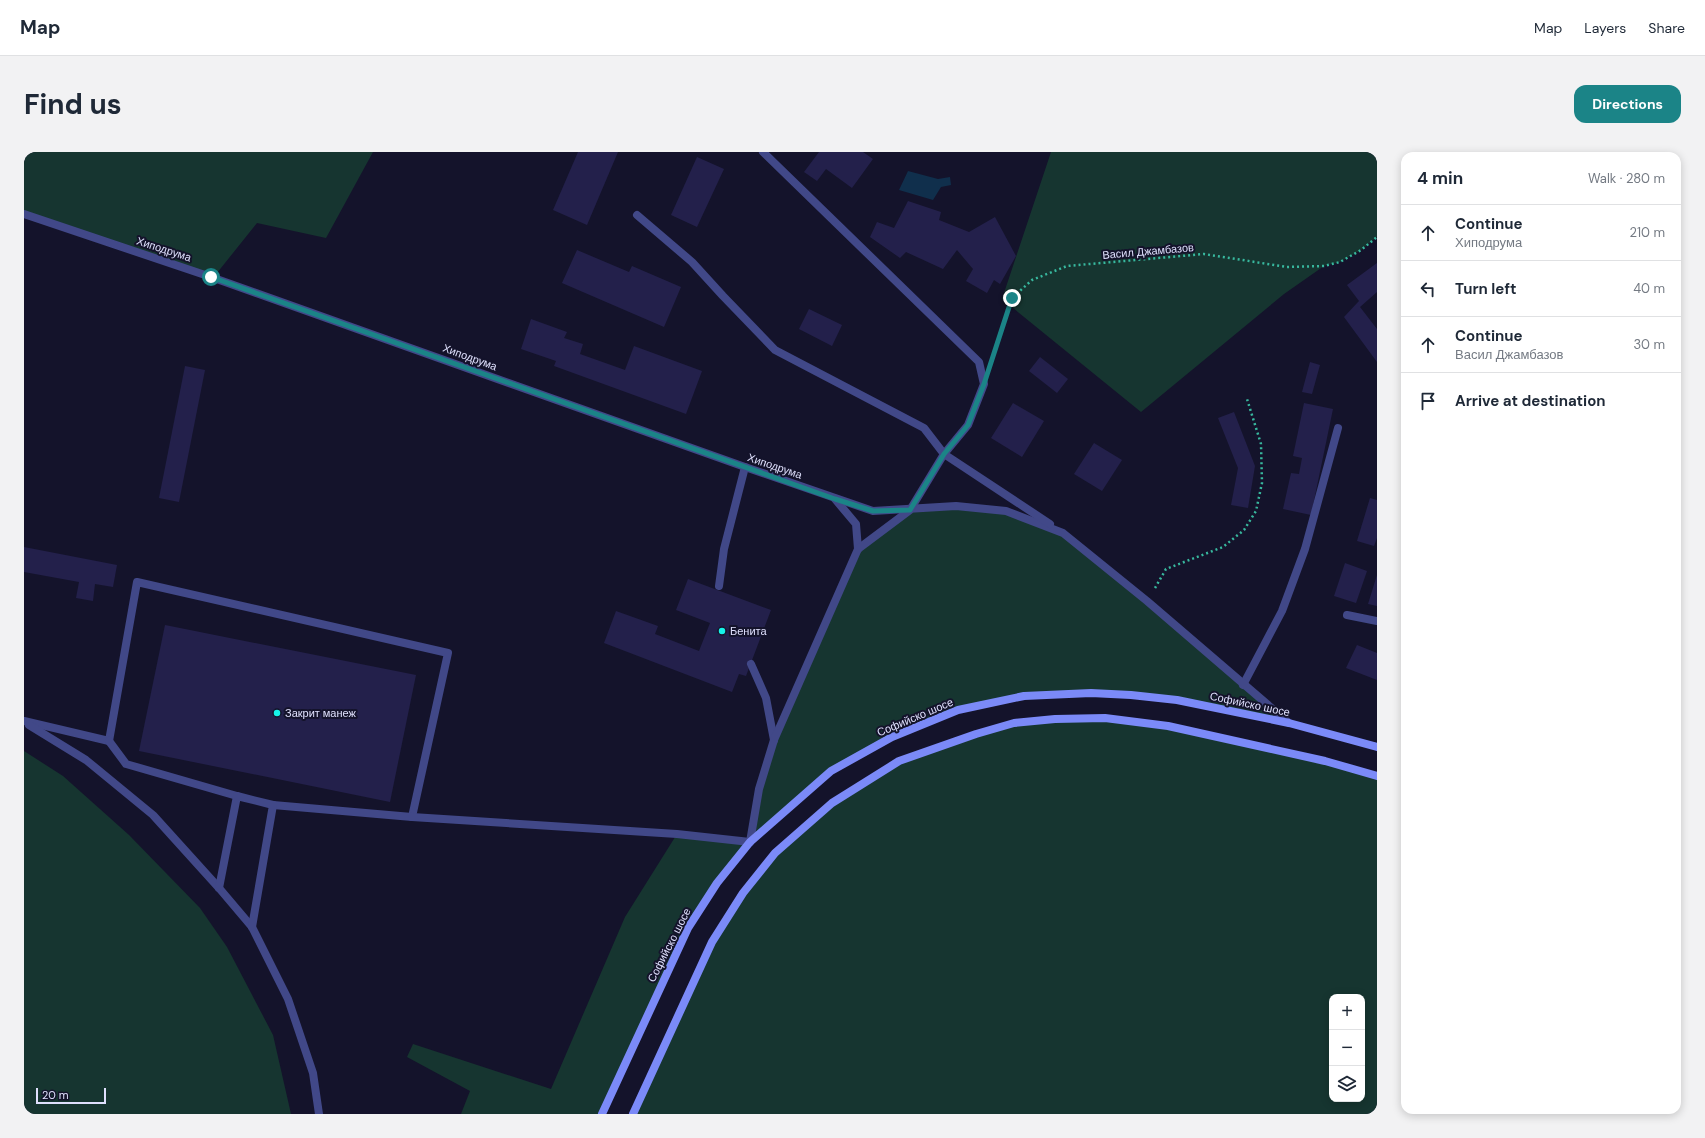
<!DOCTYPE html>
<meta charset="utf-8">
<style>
:root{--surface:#fff;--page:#f2f2f3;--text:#1f2937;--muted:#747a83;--line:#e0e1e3;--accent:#1b8487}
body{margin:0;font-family:"DM Sans",sans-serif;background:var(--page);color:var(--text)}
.controls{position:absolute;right:12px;bottom:12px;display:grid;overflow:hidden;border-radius:8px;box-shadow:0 2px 10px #0003}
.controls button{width:36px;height:36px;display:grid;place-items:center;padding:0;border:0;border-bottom:1px solid var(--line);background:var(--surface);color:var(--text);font:20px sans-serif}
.scale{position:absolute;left:12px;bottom:10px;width:70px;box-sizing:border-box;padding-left:4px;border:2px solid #dfe0fd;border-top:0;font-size:11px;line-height:14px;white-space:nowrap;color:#dfe0fd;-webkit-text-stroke:3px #14132b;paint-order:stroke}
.stop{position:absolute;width:12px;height:12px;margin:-9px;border:3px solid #1b8487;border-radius:50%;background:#fff}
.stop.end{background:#1b8487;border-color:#fff;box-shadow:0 1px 4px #0008}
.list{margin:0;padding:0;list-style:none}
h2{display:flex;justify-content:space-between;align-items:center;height:52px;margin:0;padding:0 16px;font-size:17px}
h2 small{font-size:13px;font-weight:400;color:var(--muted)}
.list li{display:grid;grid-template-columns:26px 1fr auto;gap:12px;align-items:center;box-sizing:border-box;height:56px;padding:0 16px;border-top:1px solid var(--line)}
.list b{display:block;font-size:15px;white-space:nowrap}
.list p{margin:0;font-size:13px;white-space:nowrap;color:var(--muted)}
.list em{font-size:13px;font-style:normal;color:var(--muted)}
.icon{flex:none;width:22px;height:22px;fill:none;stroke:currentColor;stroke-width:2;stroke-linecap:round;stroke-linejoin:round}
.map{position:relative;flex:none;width:1353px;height:962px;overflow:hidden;border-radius:12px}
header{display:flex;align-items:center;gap:24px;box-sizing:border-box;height:56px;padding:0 20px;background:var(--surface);border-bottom:1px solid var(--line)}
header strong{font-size:19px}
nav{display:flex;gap:22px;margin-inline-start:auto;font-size:14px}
.intro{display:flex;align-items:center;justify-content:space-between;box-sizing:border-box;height:96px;padding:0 24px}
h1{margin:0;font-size:28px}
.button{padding:10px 18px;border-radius:12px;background:var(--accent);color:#fff;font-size:14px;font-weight:700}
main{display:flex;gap:24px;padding:0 24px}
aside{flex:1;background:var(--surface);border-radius:12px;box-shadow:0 2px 10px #0003}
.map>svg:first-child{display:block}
</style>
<header>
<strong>Map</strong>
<nav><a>Map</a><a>Layers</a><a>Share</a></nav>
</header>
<div class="intro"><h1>Find us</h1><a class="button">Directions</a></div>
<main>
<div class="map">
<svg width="1353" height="962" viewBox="0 0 1353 962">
<rect width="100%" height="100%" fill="#14132b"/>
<g fill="#163530" fill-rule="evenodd">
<polygon points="0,0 349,0 302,86 233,71 189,126 0,62"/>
<polygon points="1027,0 1353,0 1353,85 1337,98 1316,110 1300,114 1260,142 1117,260 978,147"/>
<polygon points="932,354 982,359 1039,381 1265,571 1153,548 1035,541 934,558 868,585 807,619 726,690 664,776 578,962 437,962 446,939 383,905 389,892 527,937 601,765 653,682 726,689 750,588 834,397 886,358"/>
<path d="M1081 566 1144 574 1353 624V962H609L688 790 751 701 808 651 875 609 990 571ZM1308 845H1338V947H1308Z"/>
<polygon points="0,599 39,624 105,683 176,756 203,795 249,883 267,962 0,962"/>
</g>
<polygon fill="#102f4c" points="884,19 914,27 926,25 927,33 917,35 909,48 875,38"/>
<g fill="#23204b">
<polygon points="554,0 594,0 563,73 529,58"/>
<polygon points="795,0 839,0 849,7 828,36 802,17 793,29 780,20"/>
<polygon points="673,5 700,17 673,75 647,63"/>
<polygon points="884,49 917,60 915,68 945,80 971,65 992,104 976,132 970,128 963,141 942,129 949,117 933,98 919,117 882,100 876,106 846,85 853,70 870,76"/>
<polygon points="553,98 605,120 608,114 657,135 640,175 538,131"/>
<polygon points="1353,111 1353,140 1336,155 1353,177 1353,210 1320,165 1335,149 1323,133"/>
<polygon points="785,157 818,173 808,194 775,177"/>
<polygon points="507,167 543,180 540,186 559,192 556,202 601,218 610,194 678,219 662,262 530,214 532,209 497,197"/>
<polygon points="1016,205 1044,227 1033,241 1005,219"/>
<polygon points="1286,210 1296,213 1288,242 1278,240"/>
<polygon points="161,214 181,218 155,350 135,346"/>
<polygon points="989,251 1020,269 998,305 967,286"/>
<polygon points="1280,251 1309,257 1287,363 1259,357 1267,321 1275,322 1278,306 1269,304"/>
<polygon points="1210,260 1231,314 1224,356 1207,353 1214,316 1194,266"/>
<polygon points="1070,291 1098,308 1078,339 1050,322"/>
<polygon points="1346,346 1353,348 1353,386 1350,394 1333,389"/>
<polygon points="0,395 93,413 89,435 71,432 69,449 52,446 55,430 0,420"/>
<polygon points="1321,411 1343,419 1332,451 1310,444"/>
<polygon points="1353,423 1353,454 1344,452"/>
<polygon points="664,427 747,458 722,524 715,522 708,540 580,491 592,459 634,474 631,482 675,499 686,471 652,458"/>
<polygon points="141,473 392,523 366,650 115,599"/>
<polygon points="1333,493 1353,501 1353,528 1322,516"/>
</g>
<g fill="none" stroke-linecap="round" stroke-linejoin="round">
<g stroke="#38b89e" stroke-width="2.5" stroke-dasharray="2 3" stroke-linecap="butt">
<polyline points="970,202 988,146 1008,128 1043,114 1180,102 1263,115 1300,114 1316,110 1337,98 1353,85"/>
<polyline points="1131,436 1142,417 1199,395 1220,378 1232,359 1238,331 1237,292 1223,247"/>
</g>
<g stroke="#414888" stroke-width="8">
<polyline points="613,63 668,110 699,144 751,198 900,276 920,302"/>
<polyline points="695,434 700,397 721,315"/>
<polyline points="1323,463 1353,469"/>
<polyline points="727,512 742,546 750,588"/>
<polyline points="1219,533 1258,459 1281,397 1314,276"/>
<polyline points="0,569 85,589 113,430 424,501 388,665"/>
<polyline points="5,573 62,608 129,663 195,736 228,775 264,847 289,921 295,962"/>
<polyline points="85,589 102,612 213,644"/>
<polyline points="249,653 388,665 653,682 726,690"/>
<polyline points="195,736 213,644 249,653 228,775"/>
</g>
<g stroke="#414888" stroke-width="8">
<polyline points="739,0 955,210 960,232 944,273 920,302"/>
<polyline points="0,62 187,125 721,315 849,359 932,354 982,359 1039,381 1123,449 1265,571"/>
<polyline points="811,347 832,372 834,397"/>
<polyline points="726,690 735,637 750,588 834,397 886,358 920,302 1026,372"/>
</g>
<g stroke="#7b8af8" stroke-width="8">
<polyline points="578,962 664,776 693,731 726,690 807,619 868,585 934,558 1000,544 1067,541 1107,543 1153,548 1265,571 1353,595"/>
<polyline points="609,962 688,790 719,741 751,701 808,651 875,609 952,582 990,571 1031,567 1081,566 1144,574 1301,609 1353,624"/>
</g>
</g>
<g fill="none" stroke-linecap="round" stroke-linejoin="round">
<polyline stroke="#1b8487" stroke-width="5" points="187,125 811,347 849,359 886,358 920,302 944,273 960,232 988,146"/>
</g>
<g fill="#16f3e9" stroke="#14132b" stroke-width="1.5">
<circle cx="698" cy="479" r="4"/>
<circle cx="253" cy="561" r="4"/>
</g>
<g text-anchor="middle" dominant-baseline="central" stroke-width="4" stroke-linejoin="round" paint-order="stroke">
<g font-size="11" fill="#dfe0fd" stroke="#14132b">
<text transform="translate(140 97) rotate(18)">Хиподрума</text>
<text transform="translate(1124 99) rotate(-5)">Васил Джамбазов</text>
<text transform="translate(446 205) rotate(20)">Хиподрума</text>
<text transform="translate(751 314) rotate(19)">Хиподрума</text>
<text transform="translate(1226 552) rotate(12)">Софийско шосе</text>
<text transform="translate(891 565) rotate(-23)">Софийско шосе</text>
<text transform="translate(645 793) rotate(-63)">Софийско шосе</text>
</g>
<g font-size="11" fill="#dfe0fd" stroke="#14132b" text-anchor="start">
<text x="706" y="479">Бенита</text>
<text x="261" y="561">Закрит манеж</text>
</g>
</g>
</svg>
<div class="controls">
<button>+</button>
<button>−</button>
<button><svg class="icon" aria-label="layers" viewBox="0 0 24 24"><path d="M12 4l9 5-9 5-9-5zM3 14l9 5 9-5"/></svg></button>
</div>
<div class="scale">20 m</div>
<div class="stop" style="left:187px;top:125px"></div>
<div class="stop end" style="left:988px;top:146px"></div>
</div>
<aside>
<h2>4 min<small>Walk · 280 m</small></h2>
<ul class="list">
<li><svg class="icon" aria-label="ahead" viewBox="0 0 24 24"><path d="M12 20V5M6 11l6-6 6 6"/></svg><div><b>Continue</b><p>Хиподрума</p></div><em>210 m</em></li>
<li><svg class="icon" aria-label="left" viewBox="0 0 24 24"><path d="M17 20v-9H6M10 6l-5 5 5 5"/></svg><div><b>Turn left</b></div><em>40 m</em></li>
<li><svg class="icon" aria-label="ahead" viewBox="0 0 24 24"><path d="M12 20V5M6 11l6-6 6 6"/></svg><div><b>Continue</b><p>Васил Джамбазов</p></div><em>30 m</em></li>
<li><svg class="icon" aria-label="arrive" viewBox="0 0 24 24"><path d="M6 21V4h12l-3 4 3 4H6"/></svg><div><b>Arrive at destination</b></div></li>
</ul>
</aside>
</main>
